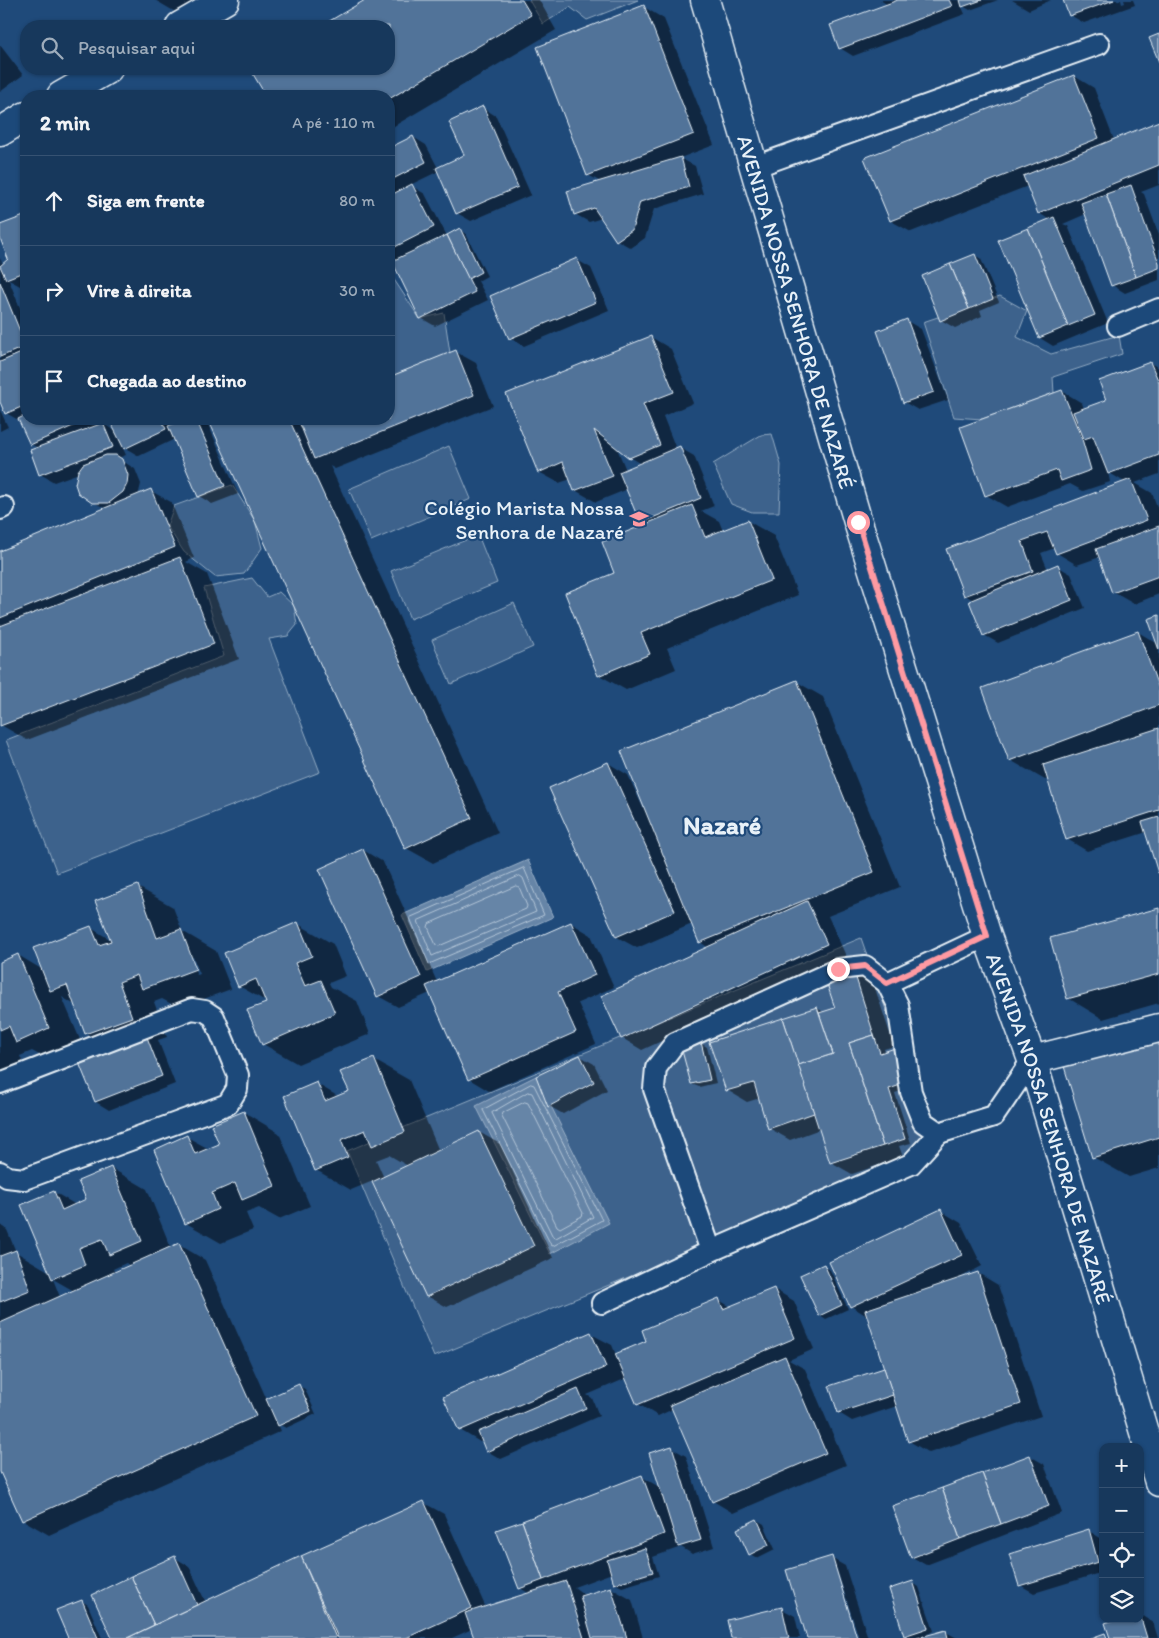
<!DOCTYPE html>
<html lang="pt">
<meta charset="utf-8">
<style>
:root{--surface:#17385c;--page:#244365;--text:#f1f3f6;--muted:#9eacbb;--line:#365272}
body{margin:0;font-family:Itim,sans-serif;background:var(--page);color:var(--text)}
.controls{position:absolute;right:15px;bottom:15px;display:grid;overflow:hidden;border-radius:10px;box-shadow:0 1px 4px #0004}
.controls button{width:45px;height:45px;display:grid;place-items:center;padding:0;border:0;border-bottom:1px solid var(--line);background:var(--surface);color:var(--text);font:25px sans-serif}
.stop{position:absolute;width:15px;height:15px;margin:-11px;border:4px solid #ff9aa2;border-radius:50%;background:#fff}
.stop.end{background:#ff9aa2;border-color:#fff;box-shadow:0 1px 5px #0008}
.list{margin:0;padding:0;list-style:none}
h2{display:flex;justify-content:space-between;align-items:center;height:65px;margin:0;padding:0 20px;font-size:21px}
h2 small{font-size:16px;font-weight:400;color:var(--muted)}
.list li{display:grid;grid-template-columns:32px 1fr auto;gap:15px;align-items:center;box-sizing:border-box;height:90px;padding:0 20px;border-top:1px solid var(--line)}
.list b{display:block;font-size:19px;white-space:nowrap}
.list em{font-size:16px;font-style:normal;color:var(--muted)}
.icon{flex:none;width:28px;height:28px;fill:none;stroke:currentColor;stroke-width:2;stroke-linecap:round;stroke-linejoin:round}
.map{position:relative;flex:none;width:1159px;height:1638px;overflow:hidden}
.search{position:absolute;background:var(--surface);box-shadow:0 1px 4px #0004;left:20px;top:20px;width:375px;height:55px;display:flex;align-items:center;gap:12px;box-sizing:border-box;padding:0 18px;border-radius:20px;color:var(--muted);font-size:19px}
.panel{position:absolute;background:var(--surface);box-shadow:0 1px 4px #0004;left:20px;top:90px;width:375px;height:335px;border-radius:20px}
.map>svg:first-child{display:block}
</style>
<div class="map">
<svg width="1159" height="1638" viewBox="0 0 1159 1638">
<rect width="100%" height="100%" fill="#1f4a7a"/>
<filter id="ink" filterUnits="userSpaceOnUse"><feTurbulence type="fractalNoise" baseFrequency=".02" numOctaves="2"/><feDisplacementMap in="SourceGraphic" scale="10" xChannelSelector="R" yChannelSelector="G"/><feConvolveMatrix kernelMatrix="1 2 1 2 8 2 1 2 1" color-interpolation-filters="sRGB"/></filter>
<g filter="url(#ink)">
<g fill="#3c628c" stroke="#92aac2">
<polygon points="529,0 638,0 587,20 570,7 543,24"/>
<polygon points="389,272 420,319 444,313 450,353 389,377"/>
<polygon points="1000,296 1027,311 1017,337 1051,354 1119,335 1122,354 1053,377 1054,393 982,419 954,417 923,322"/>
<polygon points="772,434 781,465 779,512 752,512 731,504 713,464 761,435"/>
<polygon points="449,446 471,499 371,541 349,489"/>
<polygon points="232,485 255,521 262,548 244,574 215,577 184,552 167,526 174,506"/>
<polygon points="478,535 497,583 410,619 391,571"/>
<polygon points="252,578 267,597 279,592 294,606 297,625 288,636 269,639 320,772 57,873 6,740 224,656 204,588"/>
<polygon points="514,603 533,647 451,684 432,640"/>
<polygon points="861,938 935,1151 434,1357 347,1151"/>
</g>
<g fill="#6685a7" stroke="#9ab0c7">
<polygon points="528,860 553,917 427,972 402,915"/>
<polygon points="536,1076 609,1223 550,1254 476,1106"/>
</g>
<g fill="#0007" fill-rule="evenodd">
<polygon points="155,0 197,0 177,13"/>
<polygon points="368,0 539,0 556,30 389,129 389,96 268,96 252,69 389,69 389,26 323,26"/>
<polygon points="880,0 998,0 970,10 961,5 965,14 853,56 840,48 888,5"/>
<polygon points="1012,0 1051,0 1029,10"/>
<polygon points="1065,0 1121,0 1122,4 1125,3 1124,0 1133,0 1135,5 1084,23 1070,15"/>
<polygon points="644,7 664,19 714,145 680,158 695,166 703,194 654,209 645,238 631,248 617,240 602,218 589,222 575,214 601,182 588,175"/>
<polygon points="0,45 23,75 0,92"/>
<polygon points="1074,76 1094,88 1114,140 1159,122 1159,185 1141,192 1144,194 1159,235 1159,280 1125,293 1112,285 1086,214 1063,224 1068,226 1108,323 1053,346 1040,338 1050,220 1039,213 1028,186 911,232 891,221"/>
<polygon points="483,108 496,116 531,195 471,221 457,213 439,171 410,185 425,194 447,236 460,230 466,234 487,276 478,281 488,300 435,326 421,318 394,262 389,265 389,149 413,137 426,145 438,168 466,156"/>
<polygon points="24,217 26,218 26,284 20,286 9,280 24,318 26,317 26,419 98,419 101,425 103,424 117,432 111,419 170,419 173,425 189,419 199,419 208,424 238,494 212,504 199,496 175,439 139,456 122,446 126,455 118,458 135,469 141,484 138,496 151,491 171,502 194,558 186,562 207,574 239,659 27,740 1,725 0,722 0,552 107,509 85,498 79,473 54,482 40,474 38,448 31,444 20,421 6,413 0,399 0,258 3,265 9,259 0,235 0,226"/>
<polygon points="975,255 981,259 999,302 980,310 982,316 955,328 941,320"/>
<polygon points="577,260 591,268 609,310 524,346 510,338"/>
<polygon points="907,321 921,329 948,400 918,410 904,402"/>
<path d="M651 337 671 349 693 403 663 416 676 449 680 448 694 456 714 506 701 511 719 521 723 531 748 521 774 536 798 595 667 648 676 669 626 690 599 675 616 574 646 525 641 522 628 489 596 502 575 490 571 479 559 483 539 472ZM616 446 629 457 641 464 626 470Z"/>
<polygon points="456,352 476,363 493,406 335,469 330,466 498,833 433,863 406,848 209,419 389,419 389,378"/>
<polygon points="1150,363 1159,368 1159,474 1135,483 1152,493 1159,512 1159,594 1134,604 1113,592 1100,557 1077,565 1057,553 1055,548 1041,553 1048,570 1057,566 1071,574 1085,608 998,643 984,635 973,600 965,595 948,550 1126,483 1108,472 1110,482 1083,491 1070,484 1007,507 986,495 1062,391 1082,403 1084,409 1108,400"/>
<polygon points="0,410 8,427 0,431"/>
<polygon points="1159,616 1159,872 1147,832 1087,851 1067,839 1048,779 1045,780 1010,760 1138,632 1158,644"/>
<polygon points="797,682 823,697 900,887 828,916 846,956 642,1050 622,1038 709,948 700,942 692,924 637,948 617,937 551,789 608,763 628,775 643,808 645,807"/>
<polygon points="363,850 383,862 437,982 571,923 591,935 614,987 578,1003 596,1044 489,1091 469,1079 430,993 398,1007 378,996"/>
<path d="M138 887 173 907 182 931 216 951 231 989 179 1008 162 999 154 1002 167 1037 158 1040 175 1084 109 1110 96 1102 110 1047 86 1033 75 1005 62 997 84 1049 52 1062 32 1051 20 1056 27 1073 0 1084V963L18 955 43 970 91 928 111 940ZM190 957H193L200 974 197 975Z"/>
<polygon points="1159,910 1159,1003 1103,1019 1068,998"/>
<polygon points="298,924 333,944 346,976 329,983 331,987 357,1001 370,1034 298,1064 263,1044 269,1003 239,986"/>
<polygon points="824,972 871,976 894,1046 884,1049 885,1052 915,1086 895,1093 911,1143 899,1146 903,1157 852,1174 831,1162 820,1129 790,1140 769,1128 760,1098 747,1102 727,1090 817,1008 825,1013 836,1009"/>
<polygon points="1159,1034 1159,1168 1129,1177 1093,1157"/>
<polygon points="700,1043 707,1047 716,1083 699,1087 692,1084"/>
<polygon points="580,1056 594,1064 607,1090 563,1114 549,1106"/>
<path d="M374 1060 409 1080 439 1151 479 1132 500 1144 553 1258 447 1307 427 1296 373 1181 351 1190 316 1170 317 1084 339 1097 350 1092ZM389 1155 408 1166 384 1178 376 1160Z"/>
<polygon points="244,1112 279,1133 310,1206 279,1219 259,1208 246,1213 253,1230 221,1243 186,1223 187,1137 209,1149 220,1145"/>
<path d="M111 1168 147 1189 171 1248 178 1244 205 1260 267 1400 299 1386 305 1389 316 1414 286 1428 278 1424 281 1431 49 1535 23 1520 0 1469V1225L7 1230 16 1252 50 1272 54 1192 76 1205 87 1200ZM126 1263 130 1266 115 1273 113 1269ZM53 1279 74 1291 60 1297Z"/>
<polygon points="941,1211 961,1223 982,1266 954,1281 978,1273 998,1285 1041,1416 929,1453 909,1441 897,1406 852,1421 839,1413 886,1371 867,1316 851,1306 831,1263"/>
<polygon points="824,1266 830,1270 848,1309 826,1319 820,1315"/>
<polygon points="774,1289 794,1301 814,1349 789,1360 805,1369 846,1465 733,1513 713,1501 673,1409 658,1416 638,1404 627,1378 587,1395 592,1398 599,1416 501,1459 487,1451 483,1441 480,1442 460,1430 591,1334 612,1345 616,1355 648,1341 719,1300 731,1307"/>
<polygon points="672,1448 686,1456 714,1547 692,1554 681,1547 653,1557 659,1576 622,1587 616,1584 612,1573 574,1587 586,1596 611,1588 632,1600 643,1638 475,1638 472,1629 452,1638 113,1638 175,1558 189,1566 206,1603 424,1503 444,1514 486,1608 530,1594 520,1588 642,1477 661,1488"/>
<polygon points="1030,1456 1044,1464 1062,1513 926,1565 912,1557"/>
<polygon points="757,1520 764,1524 775,1549 757,1558 750,1554"/>
<polygon points="1089,1531 1102,1539 1103,1572 1034,1593 1020,1585"/>
<polygon points="831,1558 845,1566 868,1638 859,1638 836,1567 834,1567 856,1638 808,1638"/>
<polygon points="913,1583 919,1587 934,1631 919,1638 905,1635"/>
<polygon points="82,1601 88,1605 102,1638 70,1638"/>
<polygon points="782,1609 795,1616 800,1638 732,1638"/>
<polygon points="1140,1614 1153,1622 1158,1638 1111,1638 1140,1619"/>
<polygon points="946,1632 957,1638 922,1638"/>
</g>
<g fill="none" stroke-linecap="round" stroke-linejoin="round">
<g stroke="#b4c6d8" stroke-width="1">
<polygon points="524,868 544,915 429,964 410,918"/>
<polygon points="520,876 523,878 536,912 432,956 418,921"/>
<polygon points="516,886 519,887 527,906 526,909 439,946 436,945 428,927 429,924"/>
<polygon points="531,1084 534,1085 602,1220 553,1246 551,1245 483,1110"/>
<polygon points="528,1092 532,1093 593,1217 556,1238 553,1237 492,1113"/>
<polygon points="525,1102 528,1103 583,1213 582,1216 560,1228 557,1226 502,1116 503,1113"/>
</g>
</g>
<g fill="#517399" stroke="#e8f1f8">
<polygon points="365,0 522,0 531,15 389,99 389,96 266,96 250,69 389,69 389,26 321,26"/>
<polygon points="898,0 949,0 952,6 839,49 830,25"/>
<polygon points="960,0 982,0 962,7"/>
<polygon points="1063,0 1114,0 1069,16"/>
<polygon points="644,5 694,134 587,176 537,47"/>
<polygon points="1159,34 1159,62 1149,38"/>
<polygon points="1074,75 1099,138 890,221 864,158"/>
<polygon points="483,106 518,187 456,214 436,168 464,155 449,122"/>
<polygon points="1159,121 1159,165 1038,214 1023,176"/>
<polygon points="413,136 426,162 389,181 389,148"/>
<polygon points="681,157 689,187 640,202 632,230 616,241 594,208 574,215 567,191"/>
<polygon points="412,184 434,227 389,250 389,196"/>
<polygon points="1131,185 1159,263 1159,268 1136,277 1106,194"/>
<polygon points="1106,194 1136,277 1111,286 1081,203"/>
<polygon points="24,216 26,221 26,271 6,279 0,266 8,259 0,238 0,225"/>
<polygon points="1054,217 1095,315 1068,326 1028,228"/>
<polygon points="460,228 481,272 468,279 447,235"/>
<polygon points="1028,228 1068,326 1039,338 998,240"/>
<polygon points="447,235 475,292 420,319 392,261"/>
<polygon points="975,254 993,299 969,309 950,264"/>
<polygon points="577,258 596,302 509,339 490,296"/>
<polygon points="950,264 969,309 940,321 922,276"/>
<polygon points="0,282 26,346 0,357"/>
<polygon points="907,319 934,392 903,403 877,331"/>
<polygon points="651,336 674,392 643,404 660,445 629,458 594,430 613,476 574,491 563,462 538,473 506,394"/>
<polygon points="456,350 474,395 314,459 298,419 389,419 389,377"/>
<polygon points="26,351 26,405 5,414 0,402 0,362"/>
<polygon points="1150,362 1159,382 1159,455 1108,474 1093,436 1084,439 1073,412 1106,400 1099,381"/>
<polygon points="1062,390 1082,439 1091,470 1061,481 1057,470 985,496 960,427"/>
<polygon points="26,415 26,419 89,419 30,445 18,419"/>
<polygon points="109,419 161,419 166,429 124,449"/>
<polygon points="185,419 196,419 225,486 198,497 168,426"/>
<polygon points="208,419 289,419 472,818 405,849"/>
<polygon points="103,423 113,447 39,475 30,450"/>
<polygon points="680,446 701,498 640,523 619,472"/>
<polygon points="106,455 116,455 122,459 128,475 127,484 123,492 109,503 92,503 78,493 75,484 78,471 83,464"/>
<polygon points="1131,479 1147,520 1056,554 1047,532 1022,541 1033,571 964,596 946,549"/>
<polygon points="151,489 175,547 0,618 0,551"/>
<polygon points="692,505 705,537 748,520 772,580 641,633 650,654 598,676 565,593 614,573 602,542"/>
<polygon points="1159,526 1159,576 1112,593 1096,549"/>
<polygon points="180,557 214,644 0,726 0,626"/>
<polygon points="1058,564 1072,600 983,636 969,601"/>
<polygon points="1159,615 1159,650 1148,619"/>
<polygon points="1138,631 1159,689 1159,705 1009,761 982,688"/>
<polygon points="797,680 874,872 699,943 621,751"/>
<polygon points="1159,728 1159,810 1066,840 1043,765"/>
<polygon points="608,762 675,911 616,937 549,788"/>
<polygon points="1159,817 1159,873 1158,873 1142,822"/>
<polygon points="363,849 421,977 377,997 319,869"/>
<polygon points="138,885 157,938 181,929 196,969 142,989 137,975 119,982 132,1017 85,1034 67,985 50,991 33,948 91,926 99,945 111,941 95,901"/>
<polygon points="807,901 827,944 621,1039 601,996"/>
<polygon points="1159,908 1159,974 1067,999 1050,938"/>
<polygon points="298,922 312,956 295,963 305,986 321,980 335,1013 262,1045 247,1010 266,1003 256,979 238,987 224,953"/>
<polygon points="571,922 595,975 558,992 576,1032 468,1080 426,986"/>
<polygon points="18,954 49,1028 16,1043 9,1026 0,1030 0,962"/>
<polygon points="851,962 874,1035 849,1043 883,1146 830,1163 798,1065 833,1054 819,1013 835,1008 823,972"/>
<polygon points="817,1007 833,1054 798,1065 783,1018"/>
<polygon points="783,1018 814,1113 768,1129 754,1083 726,1091 709,1042"/>
<polygon points="145,1032 162,1076 95,1102 77,1058"/>
<polygon points="1159,1033 1159,1137 1092,1158 1063,1063"/>
<polygon points="874,1035 880,1053 898,1047 909,1082 889,1089 905,1139 883,1146 849,1043"/>
<polygon points="701,1042 710,1080 691,1084 681,1047"/>
<polygon points="580,1055 594,1082 548,1107 536,1076"/>
<polygon points="374,1058 405,1132 372,1146 365,1130 341,1140 348,1157 315,1171 284,1096 317,1082 325,1101 349,1091 340,1072"/>
<polygon points="244,1111 275,1186 242,1200 235,1183 212,1193 218,1209 185,1224 154,1150 187,1135 195,1154 219,1144 211,1125"/>
<polygon points="479,1131 534,1246 426,1297 372,1182"/>
<polygon points="111,1167 142,1241 109,1255 102,1239 79,1248 85,1265 52,1279 21,1205 54,1191 62,1210 86,1199 78,1181"/>
<polygon points="941,1209 962,1255 850,1307 829,1262"/>
<polygon points="179,1243 256,1416 22,1521 0,1472 0,1323"/>
<polygon points="16,1250 30,1290 0,1302 0,1256"/>
<polygon points="824,1264 842,1305 819,1316 800,1275"/>
<polygon points="978,1272 1021,1404 908,1442 865,1310"/>
<polygon points="774,1288 795,1338 637,1405 615,1354 646,1341 642,1330 719,1298 723,1309"/>
<polygon points="591,1332 606,1367 459,1431 443,1397"/>
<polygon points="785,1356 826,1453 712,1502 670,1405"/>
<polygon points="884,1368 893,1395 838,1413 829,1386"/>
<polygon points="299,1384 311,1411 278,1426 266,1399"/>
<polygon points="578,1389 586,1408 486,1452 478,1432"/>
<polygon points="672,1446 701,1540 678,1547 649,1453"/>
<polygon points="1030,1455 1049,1506 1001,1524 982,1473"/>
<polygon points="982,1473 1001,1524 960,1539 942,1488"/>
<polygon points="642,1475 664,1534 543,1580 522,1521"/>
<polygon points="942,1488 960,1539 911,1558 892,1506"/>
<polygon points="424,1501 472,1608 406,1638 338,1638 301,1556"/>
<polygon points="757,1519 769,1545 749,1555 737,1529"/>
<polygon points="522,1521 543,1580 519,1589 496,1530"/>
<polygon points="1089,1529 1098,1562 1019,1586 1009,1554"/>
<polygon points="645,1548 653,1572 614,1584 607,1560"/>
<polygon points="175,1556 197,1605 154,1625 131,1576"/>
<polygon points="301,1556 336,1638 127,1638 197,1605"/>
<polygon points="832,1556 857,1638 807,1638 786,1570"/>
<polygon points="131,1576 154,1625 127,1638 112,1638 92,1595"/>
<polygon points="566,1581 584,1638 474,1638 465,1613"/>
<polygon points="913,1581 928,1628 904,1636 889,1589"/>
<polygon points="611,1587 627,1638 592,1638 580,1596"/>
<polygon points="82,1600 98,1638 68,1638 56,1610"/>
<polygon points="782,1607 789,1638 731,1638 727,1620"/>
<polygon points="1140,1615 1147,1638 1110,1638 1105,1623 1117,1619 1140,1619"/>
<polygon points="946,1630 948,1638 917,1638"/>
<polygon points="1105,1633 1107,1638 1091,1638"/>
</g>
<g fill="none" stroke-linecap="round" stroke-linejoin="round">
<g stroke="#e8f1f8" stroke-width="24">
<g id="lane">
<polyline points="754,167 1099,44"/>
<polyline points="1118,326 1159,309"/>
<polyline points="0,509 4,507"/>
<polyline points="887,983 987,936"/>
<polyline points="0,1083 192,1009 205,1011 214,1017 238,1075 237,1089 228,1104 24,1179 7,1177 0,1172"/>
<polyline points="711,1251 654,1089 656,1068 675,1043 838,969 865,966 887,983 898,1005 911,1092 923,1122 939,1133 994,1116 1032,1060"/>
<polyline points="602,1303 711,1251 911,1164 939,1133"/>
</g>
</g>
<g stroke="#e8f1f8" stroke-width="31">
<polyline id="street" points="1032,1060 1159,1028"/>
</g>
<g stroke="#e8f1f8" stroke-width="31">
<g id="secondary">
<polyline points="180,26 225,0"/>
<polyline points="61,96 108,69"/>
<polyline points="0,132 26,116"/>
</g>
</g>
<g stroke="#e8f1f8" stroke-width="31">
<g id="primary">
<path id="s1" d="M705 0 858 522 987 936 1032 1060 1159 1482"/>
</g>
</g>
<use href="#lane" stroke="#1f4a7a" stroke-width="20"/>
<use href="#street" stroke="#1f4a7a" stroke-width="28"/>
<use href="#secondary" stroke="#1f4a7a" stroke-width="28"/>
<use href="#primary" stroke="#1f4a7a" stroke-width="28"/>
</g>
</g>
<g fill="none" stroke-linecap="round" stroke-linejoin="round" filter="url(#ink)">
<polyline stroke="#ff9aa2" stroke-width="6" points="838,969 865,966 887,983 987,936 858,522"/>
</g>
<defs>
<g id="school-bare" transform="scale(1.5)"><path d="M0-5L7-2L0 1L-7-2ZM-4 1L0 2.5L4 1V4Q0 6-4 4Z" fill="#ff9aa2" stroke="#1f4a7a" stroke-width="2.5" paint-order="stroke"/></g>
</defs>
<g fill-rule="evenodd">
<use href="#school-bare" x="639" y="519"/>
</g>
<g text-anchor="middle" dominant-baseline="central" stroke-width="4.5" stroke-linejoin="round" paint-order="stroke">
<g font-size="21" fill="#e8f1f8" stroke="#1f4a7a">
<text stroke="none"><textPath href="#s1" startOffset="325">AVENIDA NOSSA SENHORA DE NAZARÉ</textPath></text>
<text stroke="none"><textPath href="#s1" startOffset="1180">AVENIDA NOSSA SENHORA DE NAZARÉ</textPath></text>
</g>
<g font-size="21" fill="#e8f1f8" stroke="#1f4a7a" text-anchor="end">
<text x="624" y="507">Colégio Marista Nossa<tspan x="624" dy="24">Senhora de Nazaré</tspan></text>
</g>
<g font-size="26" font-weight="bold" fill="#e8f1f8" stroke="#1f4a7a">
<text x="722" y="825">Nazaré</text>
</g>
</g>
</svg>
<div class="controls">
<button>+</button>
<button>−</button>
<button><svg class="icon" aria-label="locate" viewBox="0 0 24 24"><circle cx="12" cy="12" r="6"/><path d="M12 2v4M12 18v4M2 12h4M18 12h4"/></svg></button>
<button><svg class="icon" aria-label="layers" viewBox="0 0 24 24"><path d="M12 4l9 5-9 5-9-5zM3 14l9 5 9-5"/></svg></button>
</div>
<div class="stop" style="left:858px;top:522px"></div>
<div class="stop end" style="left:838px;top:969px"></div>
<div class="search"><svg class="icon" aria-label="search" viewBox="0 0 24 24"><circle cx="10" cy="10" r="6"/><path d="M15 15l6 6"/></svg>Pesquisar aqui</div>
<section class="panel">
<h2>2 min<small>A pé · 110 m</small></h2>
<ul class="list">
<li><svg class="icon" aria-label="ahead" viewBox="0 0 24 24"><path d="M12 20V5M6 11l6-6 6 6"/></svg><div><b>Siga em frente</b></div><em>80 m</em></li>
<li><svg class="icon" aria-label="right" viewBox="0 0 24 24"><path d="M7 20v-9h11M14 6l5 5-5 5"/></svg><div><b>Vire à direita</b></div><em>30 m</em></li>
<li><svg class="icon" aria-label="arrive" viewBox="0 0 24 24"><path d="M6 21V4h12l-3 4 3 4H6"/></svg><div><b>Chegada ao destino</b></div></li>
</ul>
</section>
</div>
